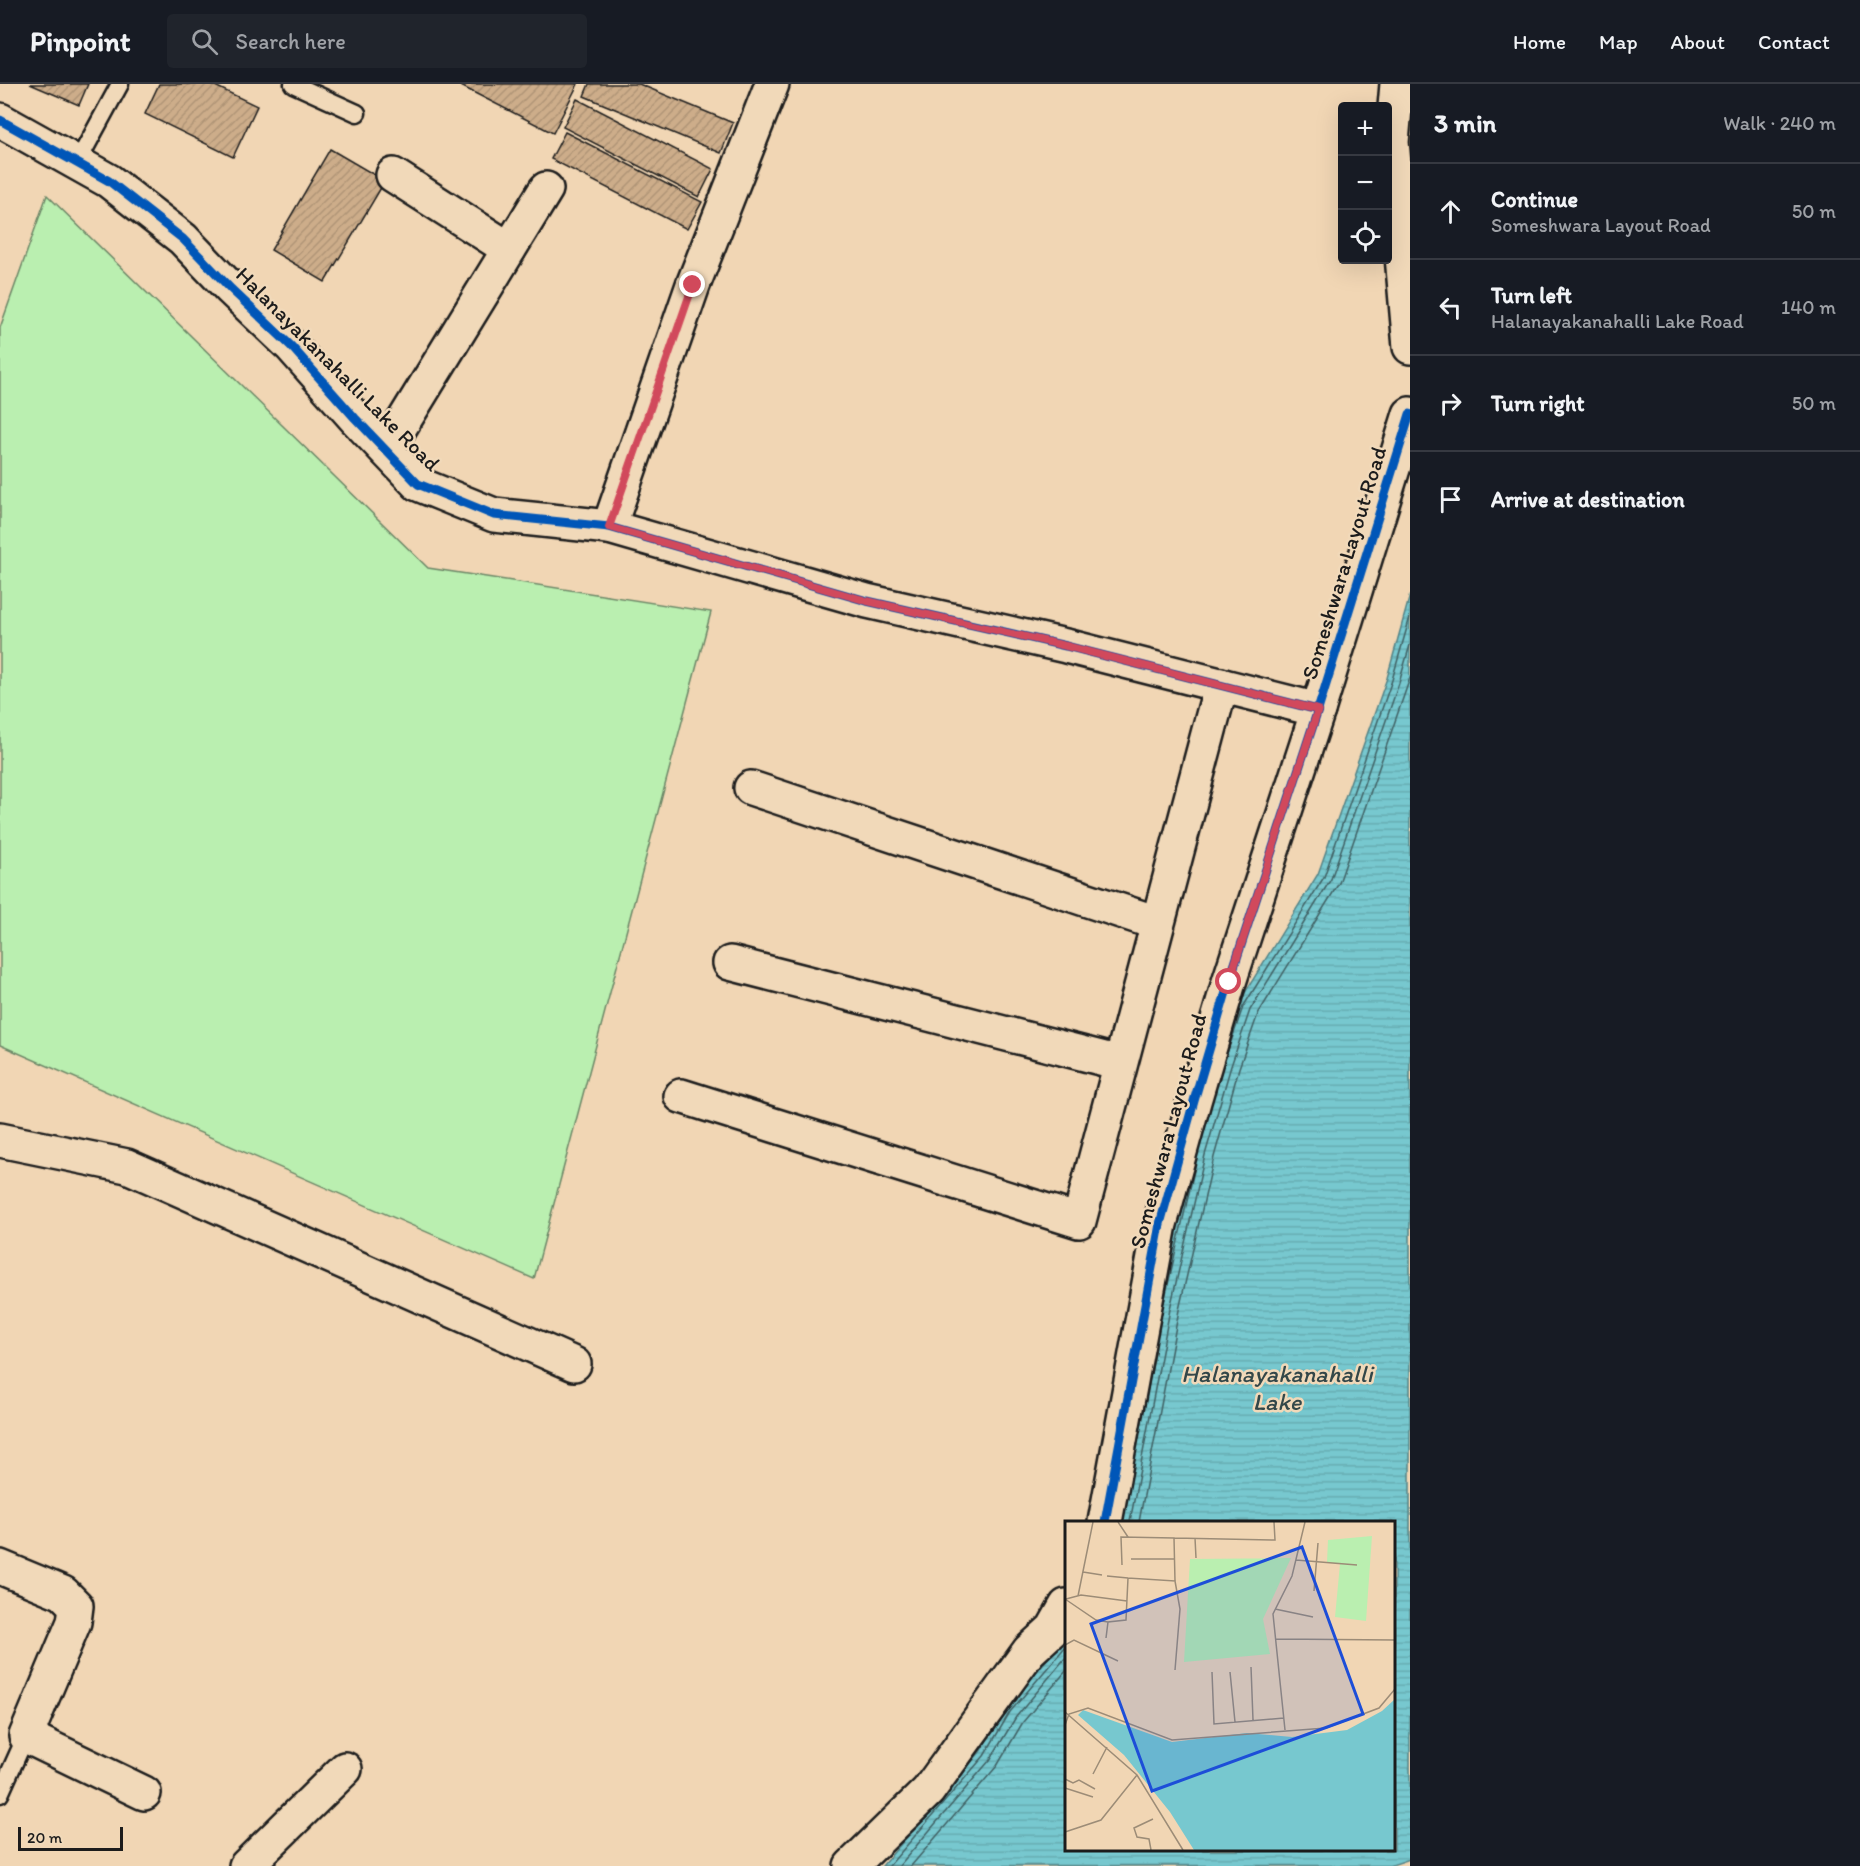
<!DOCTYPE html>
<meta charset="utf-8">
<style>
:root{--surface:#171b24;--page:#20242c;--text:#f1f3f6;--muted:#9ea1a6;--line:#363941}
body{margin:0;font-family:Itim,sans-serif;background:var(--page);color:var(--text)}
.controls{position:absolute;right:18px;top:18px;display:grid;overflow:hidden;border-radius:6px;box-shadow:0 6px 24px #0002}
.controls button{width:54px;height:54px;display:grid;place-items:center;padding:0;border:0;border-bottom:2px solid var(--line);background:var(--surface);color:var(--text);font:30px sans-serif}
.scale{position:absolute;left:18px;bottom:15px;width:105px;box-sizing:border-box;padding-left:6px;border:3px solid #1c1c1c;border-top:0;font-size:16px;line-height:21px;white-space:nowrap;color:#1c1c1c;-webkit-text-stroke:4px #f1d9b9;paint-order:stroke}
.stop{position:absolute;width:18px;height:18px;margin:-14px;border:4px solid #d1495b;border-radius:50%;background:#fff}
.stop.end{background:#d1495b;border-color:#fff;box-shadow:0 2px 6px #0008}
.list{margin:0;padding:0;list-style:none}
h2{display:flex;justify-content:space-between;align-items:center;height:78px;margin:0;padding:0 24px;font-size:26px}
h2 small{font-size:20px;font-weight:400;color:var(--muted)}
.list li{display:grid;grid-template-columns:39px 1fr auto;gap:18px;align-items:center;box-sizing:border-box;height:96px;padding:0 24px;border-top:2px solid var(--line)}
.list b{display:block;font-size:22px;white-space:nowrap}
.list p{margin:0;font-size:20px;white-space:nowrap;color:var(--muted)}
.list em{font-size:20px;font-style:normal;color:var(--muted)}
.icon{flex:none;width:33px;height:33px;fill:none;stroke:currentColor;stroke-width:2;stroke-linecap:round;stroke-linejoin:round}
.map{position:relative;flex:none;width:1410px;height:1782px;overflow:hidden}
header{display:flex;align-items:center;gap:36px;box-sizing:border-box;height:84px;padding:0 30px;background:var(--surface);border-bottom:2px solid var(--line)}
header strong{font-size:28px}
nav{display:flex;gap:33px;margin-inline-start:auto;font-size:21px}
.search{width:420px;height:54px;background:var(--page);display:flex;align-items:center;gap:15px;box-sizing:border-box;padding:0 21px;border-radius:6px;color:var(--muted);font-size:22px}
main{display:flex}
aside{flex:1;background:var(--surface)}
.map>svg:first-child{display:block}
</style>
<header>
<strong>Pinpoint</strong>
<div class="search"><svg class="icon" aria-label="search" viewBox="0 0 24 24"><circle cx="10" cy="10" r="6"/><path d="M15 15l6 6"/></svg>Search here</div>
<nav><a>Home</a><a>Map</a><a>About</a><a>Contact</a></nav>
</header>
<main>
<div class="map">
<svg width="1410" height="1782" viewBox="0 0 1410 1782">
<defs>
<pattern id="water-rules" width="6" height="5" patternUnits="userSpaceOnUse" patternTransform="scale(1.5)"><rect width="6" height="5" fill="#77c8cf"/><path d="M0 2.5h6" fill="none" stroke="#66abb1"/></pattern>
<pattern id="building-hatch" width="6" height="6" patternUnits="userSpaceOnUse" patternTransform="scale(1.5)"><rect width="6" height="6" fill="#cdad8a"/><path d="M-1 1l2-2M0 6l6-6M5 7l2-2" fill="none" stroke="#af9476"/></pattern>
</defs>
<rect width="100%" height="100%" fill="#f1d6b4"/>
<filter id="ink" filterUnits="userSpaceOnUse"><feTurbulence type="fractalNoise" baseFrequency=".0167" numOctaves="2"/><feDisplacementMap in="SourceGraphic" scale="12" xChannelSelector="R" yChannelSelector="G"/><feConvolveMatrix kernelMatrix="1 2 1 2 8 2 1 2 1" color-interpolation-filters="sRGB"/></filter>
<g filter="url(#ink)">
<polygon fill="#baefb0" stroke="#6b8666" stroke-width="1.5" points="47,111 428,484 711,528 534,1195 0,961 0,244"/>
<polygon fill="url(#water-rules)" stroke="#538387" stroke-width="1.5" points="1410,511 1410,1775 1389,1782 882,1782 980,1668 1005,1625 1066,1553 1066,1766 1394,1766 1394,1438 1116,1438 1157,1222 1192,1068 1238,920 1318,790 1387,594"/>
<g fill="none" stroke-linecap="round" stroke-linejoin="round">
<g stroke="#406164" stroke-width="1.5">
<polyline points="1224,978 1243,923 1324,793 1392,596 1410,533"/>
<polyline points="1164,1218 1196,1078"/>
<polyline points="1140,1345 1154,1273"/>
<polyline points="1130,1438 1170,1225 1205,1071 1231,982 1250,926 1331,795 1399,599 1410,561"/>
<polyline points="1139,1438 1179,1226 1214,1073 1239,984 1258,930 1339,799 1410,594"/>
<polyline points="889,1782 984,1672 1010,1628 1066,1562"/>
<polyline points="899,1782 990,1676 1016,1633 1066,1573"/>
<polyline points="911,1782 997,1682 1023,1638 1066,1587"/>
</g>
</g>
<g fill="url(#building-hatch)" stroke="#1c1c1c" stroke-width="1.5">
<polygon points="30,0 88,0 79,21"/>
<polygon points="159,0 211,0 257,22 233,73 145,30"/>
<polygon points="457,0 578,0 553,49"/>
<polygon points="589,0 639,0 733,39 721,69 584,12"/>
<polygon points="577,15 713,85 699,113 563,43"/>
<polygon points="565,48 702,118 687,145 551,75"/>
<polygon points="330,65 385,97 325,198 271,166"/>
</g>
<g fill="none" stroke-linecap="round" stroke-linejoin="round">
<g stroke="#1c1c1c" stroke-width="21">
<g id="service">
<polyline points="293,0 357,29"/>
<polyline points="77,79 120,0"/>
<polyline points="0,1710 26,1652"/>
</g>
</g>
<g stroke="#1c1c1c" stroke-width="38">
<g id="minor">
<polyline points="1397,0 1392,58 1410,263"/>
<polyline points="0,36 109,97 183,155 231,205 291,262 355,334 418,400 494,431 609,443 867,517 1066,562 1318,626"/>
<polyline points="393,91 509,165"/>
<polyline points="386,366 546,105"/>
<polyline points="609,443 693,201 772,0"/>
<polyline points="751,704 1157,839"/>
<polyline points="730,879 1120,979"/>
<polyline points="681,1012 1079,1137 1221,601"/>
<polyline points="0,1056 127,1082 574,1280"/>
<polyline points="1105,1438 1160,1140 1194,1017 1229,898 1318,626 1410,330"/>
<polyline points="0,1483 63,1509 76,1522 74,1538 26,1652 144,1709"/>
<polyline points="246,1782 345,1685"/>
<polyline points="851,1782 928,1707 1029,1567 1053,1545 1066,1522"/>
</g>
</g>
<use href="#service" stroke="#f1d9b9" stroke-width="16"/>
<use href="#minor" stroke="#f1d9b9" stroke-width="33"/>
<g stroke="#f1d9b9" stroke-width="13">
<g id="cycleway">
<polyline points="0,36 109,97 183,155 231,205 291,262 355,334 418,400 494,431 609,443 867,517 1066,562 1318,626"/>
<polyline points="1105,1438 1160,1140 1194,1017 1229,898 1318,626 1410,330"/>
</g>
</g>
<use href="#cycleway" stroke="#0057b8" stroke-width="9"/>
</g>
</g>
<g fill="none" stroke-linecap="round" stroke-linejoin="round" filter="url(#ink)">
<polyline stroke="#d1495b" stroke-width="8" points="693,201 609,443 867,517 1066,562 1318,626 1229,898"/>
</g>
<g text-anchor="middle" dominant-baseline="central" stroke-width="5" stroke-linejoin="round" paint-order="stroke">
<g font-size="22" fill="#1c1c1c" stroke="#f1d9b9">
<text transform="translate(338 285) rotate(45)">Halanayakanahalli Lake Road</text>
<text transform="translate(1344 479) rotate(-73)">Someshwara Layout Road</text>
<text transform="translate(1168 1047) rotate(-75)">Someshwara Layout Road</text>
</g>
<g font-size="24" font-style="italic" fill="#334749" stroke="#f1d9b9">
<text x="1277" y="1289">Halanayakanahalli<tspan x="1277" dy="28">Lake</tspan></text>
</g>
</g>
<g transform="translate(1065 1437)">
<rect width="330" height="330" fill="#f1d6b4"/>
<path d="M307 15 301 100 270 96 275 43 262 41 263 19ZM226 37 198 98 205 133 119 141 125 38Z" fill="#baefb0"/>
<path d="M330 178V329H129L105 291 59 234 13 194 18 189 107 221 182 212 227 216 282 209 317 190Z" fill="#77c8cf"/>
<path fill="none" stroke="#9c8c77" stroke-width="1.5" d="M53 1 63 16M109 17 210 19 209 1M130 17 131 37M66 38H110M231 39 292 44M18 51 37 54M42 55 63 57M110 60 115 88 110 149M249 70 253 22M13 75 28 1M0 78 31 99 43 101M1 78 16 74 62 80M210 88 248 96M41 117 43 101 61 99 63 57 110 60 109 17 56 16 57 44M211 118 330 119M0 124 9 119 53 140M186 146 188 199M147 151 149 203 219 197M165 151 170 201M0 191 72 254 118 329M0 204 4 193 23 187 107 219 261 207 314 187 330 168M220 209 208 93 227 55 240 1M28 253 42 226M0 258 8 262 14 259 30 268M0 267 28 276M0 311 36 299 72 254M86 329 84 318 72 316 69 307 88 298"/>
<path fill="#1d4ed8" fill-opacity="0.15" stroke="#1d4ed8" stroke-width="3" d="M237 26 298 193 87 270 26 103Z"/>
<rect width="330" height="330" fill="none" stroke="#1c1c1c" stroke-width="3"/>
</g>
</svg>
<div class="controls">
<button>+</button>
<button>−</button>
<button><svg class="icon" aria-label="locate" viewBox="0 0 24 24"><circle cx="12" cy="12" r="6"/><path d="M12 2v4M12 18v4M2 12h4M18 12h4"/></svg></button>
</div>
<div class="scale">20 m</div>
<div class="stop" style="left:1229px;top:898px"></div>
<div class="stop end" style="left:693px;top:201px"></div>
</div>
<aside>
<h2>3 min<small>Walk · 240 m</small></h2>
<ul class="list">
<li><svg class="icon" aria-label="ahead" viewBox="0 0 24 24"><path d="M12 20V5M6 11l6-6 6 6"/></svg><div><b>Continue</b><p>Someshwara Layout Road</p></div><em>50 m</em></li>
<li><svg class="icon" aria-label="left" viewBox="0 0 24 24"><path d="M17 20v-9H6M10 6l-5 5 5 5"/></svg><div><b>Turn left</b><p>Halanayakanahalli Lake Road</p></div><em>140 m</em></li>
<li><svg class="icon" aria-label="right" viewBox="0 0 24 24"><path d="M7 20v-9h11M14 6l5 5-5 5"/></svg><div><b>Turn right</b></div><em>50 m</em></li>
<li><svg class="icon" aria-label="arrive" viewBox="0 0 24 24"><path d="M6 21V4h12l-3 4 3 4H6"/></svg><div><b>Arrive at destination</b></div></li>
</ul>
</aside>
</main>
